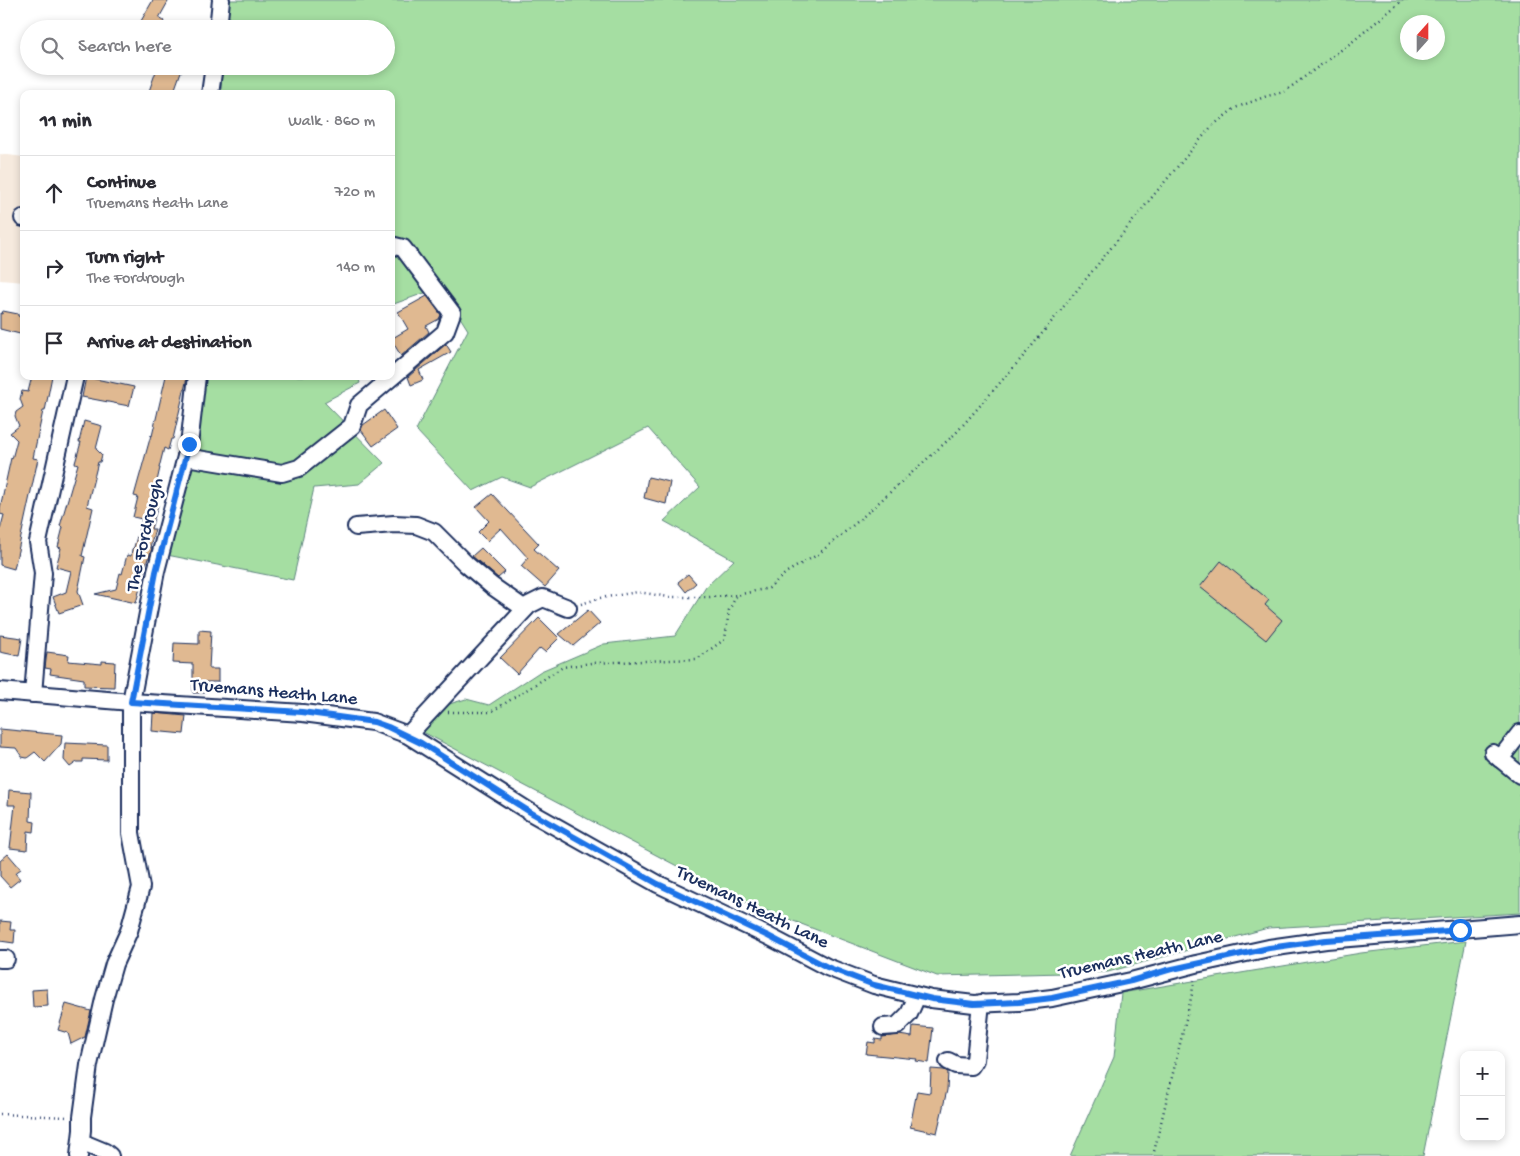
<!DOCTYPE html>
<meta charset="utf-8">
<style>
:root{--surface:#fff;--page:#f2f2f3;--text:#2b2b33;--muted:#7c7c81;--line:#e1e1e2}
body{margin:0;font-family:"Gochi Hand",sans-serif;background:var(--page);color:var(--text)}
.controls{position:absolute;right:15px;bottom:15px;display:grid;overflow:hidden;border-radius:10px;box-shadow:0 2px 8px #0003}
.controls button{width:45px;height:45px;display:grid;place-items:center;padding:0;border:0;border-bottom:1px solid var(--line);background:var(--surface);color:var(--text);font:25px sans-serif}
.compass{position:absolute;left:1400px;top:15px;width:45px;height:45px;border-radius:50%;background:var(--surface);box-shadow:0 2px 8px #0003;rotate:21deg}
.stop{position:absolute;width:15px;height:15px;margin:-11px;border:4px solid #1a73e8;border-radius:50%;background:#fff}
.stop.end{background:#1a73e8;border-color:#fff;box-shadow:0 1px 5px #0008}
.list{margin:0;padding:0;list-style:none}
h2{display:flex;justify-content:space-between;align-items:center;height:65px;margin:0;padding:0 20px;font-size:21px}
h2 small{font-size:16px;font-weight:400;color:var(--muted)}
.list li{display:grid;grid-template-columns:32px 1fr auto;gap:15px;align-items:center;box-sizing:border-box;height:75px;padding:0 20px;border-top:1px solid var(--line)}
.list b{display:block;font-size:19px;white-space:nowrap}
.list p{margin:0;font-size:16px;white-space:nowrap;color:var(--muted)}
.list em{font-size:16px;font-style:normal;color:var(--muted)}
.icon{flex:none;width:28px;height:28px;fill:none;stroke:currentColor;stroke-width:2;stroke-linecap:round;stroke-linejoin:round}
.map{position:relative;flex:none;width:1520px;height:1156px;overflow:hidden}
.search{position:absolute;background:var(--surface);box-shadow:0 2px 8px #0003;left:20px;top:20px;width:375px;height:55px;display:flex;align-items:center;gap:12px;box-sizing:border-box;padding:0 18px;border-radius:28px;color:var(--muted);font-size:19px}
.panel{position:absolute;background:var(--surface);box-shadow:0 2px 8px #0003;left:20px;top:90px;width:375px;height:290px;border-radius:10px}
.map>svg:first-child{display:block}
</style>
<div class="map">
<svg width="1520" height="1156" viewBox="0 0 1520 1156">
<rect width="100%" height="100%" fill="#fff"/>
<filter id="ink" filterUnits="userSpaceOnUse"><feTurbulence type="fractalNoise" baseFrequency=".02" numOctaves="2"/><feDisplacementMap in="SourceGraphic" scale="10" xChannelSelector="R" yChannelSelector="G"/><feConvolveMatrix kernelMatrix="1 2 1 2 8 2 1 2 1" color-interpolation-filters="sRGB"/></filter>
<g filter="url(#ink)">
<polygon fill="#f6eade" points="0,154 24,157 24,282 0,280"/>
<g fill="#a5dea2" stroke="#608680" fill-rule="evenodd">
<path d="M225 0H1520V913L1268 928 1108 972 937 976 749 904 423 732 446 705 466 699 489 705 541 671 604 644 675 636 706 587 734 560 664 521 700 487 648 428 530 487 502 477 473 491 416 430 468 330 441 287 391 305V94H221L222 66H386V29H224ZM1408 22H1438V52H1408Z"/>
<polygon points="203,376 358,376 360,383 324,402 384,463 359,484 314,488 293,580 167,555 197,452"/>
<polygon points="1466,941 1423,1156 1070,1156 1114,1057 1121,993 1361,953"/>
</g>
<g fill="#e0b991" stroke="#1b2f5e">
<polygon points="153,0 169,0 159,18 164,21 160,29 155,29 141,21"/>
<polygon points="159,66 183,66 173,94 148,94 156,71 157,71"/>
<polygon points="427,296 441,315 439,319 426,326 429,332 401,356 391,339 408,329 398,312"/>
<polygon points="3,311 18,314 18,316 24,318 24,335 0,329 0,313 2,314"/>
<polygon points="446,344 451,352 419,370 423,380 411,385 408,377"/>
<polygon points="32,376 52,376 45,411 43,411 33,458 38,459 14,569 0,565 0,530 4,515 0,514 0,508 11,458 12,459 17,440 10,433 19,426 15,416 16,412 23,407 20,399 22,391 28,392"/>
<polygon points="166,376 178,376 187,378 186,382 173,439 171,439 168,450 164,448 159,468 160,468 152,503 158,505 151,529 155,529 150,547 152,548 149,558 148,558 136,603 95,594 116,589 120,573 122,574 127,555 131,556 132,549 134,547 142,519 133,517 138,497 134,496 151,435 152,436"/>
<polygon points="86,377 134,387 129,406 82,397"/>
<polygon points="384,410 397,429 373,446 361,430 363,425"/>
<polygon points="84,421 102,426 96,449 102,455 100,462 98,462 87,506 93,508 82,556 85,557 78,591 83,605 59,613 53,597 66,592 71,571 56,567 61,548 58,547 63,527 60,526 78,464 75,463 81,442 79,442"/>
<polygon points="648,477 670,482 666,504 644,498"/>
<polygon points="492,494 539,544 534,549 559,571 545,587 521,566 528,558 501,528 487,541 478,532 489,521 476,507"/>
<polygon points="481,548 505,572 498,578 472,556"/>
<polygon points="1221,561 1269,600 1265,605 1282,620 1266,640 1200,587"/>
<polygon points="688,574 696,583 686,592 678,582"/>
<polygon points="588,610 600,623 573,646 559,634"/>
<polygon points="539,618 559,638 545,652 540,648 517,674 500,658"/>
<polygon points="199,630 211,631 209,669 218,669 218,682 204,682 205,693 193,693 193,664 173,663 174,643 199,644"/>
<polygon points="0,635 22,638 19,656 0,652"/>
<polygon points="47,652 69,655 68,661 102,664 102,661 115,662 114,687 84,686 84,679 50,674 51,669 45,668"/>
<polygon points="153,713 186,716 184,734 152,731"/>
<polygon points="0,729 62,735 61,744 45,762 35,752 27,758 22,757 16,748 0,747"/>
<polygon points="65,743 107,745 107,760 83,759 83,762 77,762 70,767 64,760"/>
<polygon points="9,790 31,792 30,821 35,822 34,832 28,831 27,850 10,848 15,805 8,805"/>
<polygon points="8,854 21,869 15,873 20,879 10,887 0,876 0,861"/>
<polygon points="0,921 11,922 10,930 15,930 14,943 0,941"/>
<polygon points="47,989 48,1006 33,1007 32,990"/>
<polygon points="66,1004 91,1011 85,1037 71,1044 68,1033 58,1030"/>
<polygon points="913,1026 933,1028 929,1063 916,1061 917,1059 866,1054 868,1042 875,1043 875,1039 882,1040 882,1037 899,1035 912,1037"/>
<polygon points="931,1069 944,1070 948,1072 947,1090 937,1133 910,1127 917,1091 930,1093"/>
</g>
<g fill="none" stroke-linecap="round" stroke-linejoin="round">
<g stroke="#1b2f5e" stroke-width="20">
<g id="minor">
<polyline points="218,29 221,0"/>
<polyline points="210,94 214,66"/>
<polyline points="23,218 24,218"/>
<polyline points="186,457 282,473 299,468 352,426 359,405 445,332 452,313 403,248 391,245"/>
<polyline points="356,527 394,524 416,525 434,532 466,564 492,586 525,609"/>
<polyline points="0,691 131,702 303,713 373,722 408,735 530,812 658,884 768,936 827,967 874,985 931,999 974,1004 1019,1002 1052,998 1131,981 1196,964 1269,948 1326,940 1520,924"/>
<polyline points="33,694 43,573 38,542 75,376"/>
<polyline points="408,735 529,605 543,598 568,608"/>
<polyline points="1493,753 1520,775"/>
<polyline points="1500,759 1520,733"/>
<polyline points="0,959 6,959"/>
<polyline points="883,1027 897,1026 909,1014 917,996"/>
<polyline points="948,1061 956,1065 971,1066 975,1060 981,1003"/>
<polyline points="81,1142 105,1152 110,1156"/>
<polyline points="79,1156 82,1130 82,1117 89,1065 104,999 114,964 129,931 141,887 131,833 131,702 156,571 189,445 197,376"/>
</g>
</g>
<g stroke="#1b2f5e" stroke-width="2.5" stroke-dasharray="1 4" stroke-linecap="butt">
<polyline points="581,604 600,598 638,592 669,597 709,597 737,595 769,588 787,572 817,555 857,522 956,433 1027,352 1157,191 1211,127 1235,108 1267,96 1284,92 1352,42 1403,0"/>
<polyline points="448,712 491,712 563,667 591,663 697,659 725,639 729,610 737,595"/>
<polyline points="0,1114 68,1117"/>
<polyline points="1153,1156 1192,994 1194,980"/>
</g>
<use href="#minor" stroke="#fff" stroke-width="16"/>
</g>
</g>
<g fill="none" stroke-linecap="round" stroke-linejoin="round" filter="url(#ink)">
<polyline stroke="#1a73e8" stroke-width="6" points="189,444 156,572 131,702 302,712 374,722 388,727 421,743 530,812 658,884 768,936 827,967 874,985 932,999 974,1004 1019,1002 1052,998 1131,981 1168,970 1269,948 1326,940 1460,930"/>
</g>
<g text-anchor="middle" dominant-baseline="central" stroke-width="5" stroke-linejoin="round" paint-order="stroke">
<g font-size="19" fill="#1b2f5e" stroke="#fff">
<text transform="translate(146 535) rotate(-77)">The Fordrough</text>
<text transform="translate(274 693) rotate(5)">Truemans Heath Lane</text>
<text transform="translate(752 908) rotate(26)">Truemans Heath Lane</text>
<text transform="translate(1141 956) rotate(-13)">Truemans Heath Lane</text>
</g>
</g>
</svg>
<div class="controls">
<button>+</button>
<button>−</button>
</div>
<svg class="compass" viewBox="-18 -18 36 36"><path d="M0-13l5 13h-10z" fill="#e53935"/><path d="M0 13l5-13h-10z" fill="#7c7c81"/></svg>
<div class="stop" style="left:1460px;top:930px"></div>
<div class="stop end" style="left:189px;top:444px"></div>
<div class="search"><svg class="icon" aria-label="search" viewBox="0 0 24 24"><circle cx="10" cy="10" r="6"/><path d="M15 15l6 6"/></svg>Search here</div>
<section class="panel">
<h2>11 min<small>Walk · 860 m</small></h2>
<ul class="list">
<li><svg class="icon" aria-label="ahead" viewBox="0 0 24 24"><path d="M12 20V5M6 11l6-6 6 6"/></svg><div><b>Continue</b><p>Truemans Heath Lane</p></div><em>720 m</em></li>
<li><svg class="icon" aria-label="right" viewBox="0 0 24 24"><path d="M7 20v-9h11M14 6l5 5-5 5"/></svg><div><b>Turn right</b><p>The Fordrough</p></div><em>140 m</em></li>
<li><svg class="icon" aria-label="arrive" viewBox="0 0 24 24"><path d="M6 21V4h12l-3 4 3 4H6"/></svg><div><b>Arrive at destination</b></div></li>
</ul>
</section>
</div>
